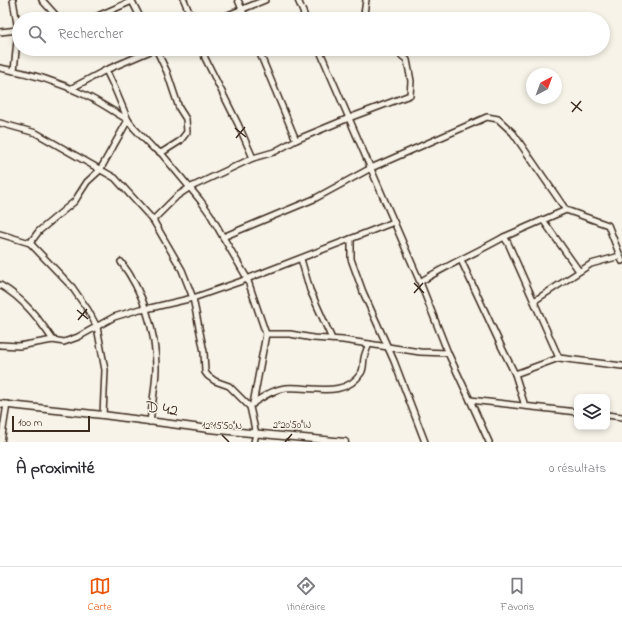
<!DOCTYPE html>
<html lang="fr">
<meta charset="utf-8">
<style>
:root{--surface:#fff;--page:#f2f2f3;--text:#2b2b33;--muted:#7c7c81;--line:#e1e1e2;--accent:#ea580c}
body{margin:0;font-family:"Indie Flower",sans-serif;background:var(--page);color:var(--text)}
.controls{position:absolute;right:12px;bottom:12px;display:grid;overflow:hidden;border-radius:8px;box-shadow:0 2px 6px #0003}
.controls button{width:36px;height:36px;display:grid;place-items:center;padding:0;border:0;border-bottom:1px solid var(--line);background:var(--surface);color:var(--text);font:20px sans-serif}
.compass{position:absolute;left:526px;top:68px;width:36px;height:36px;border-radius:50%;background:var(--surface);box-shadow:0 2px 6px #0003;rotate:41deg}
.scale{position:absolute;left:12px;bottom:10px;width:78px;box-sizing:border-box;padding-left:4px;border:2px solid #3b2a1e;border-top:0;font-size:11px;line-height:14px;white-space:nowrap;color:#3b2a1e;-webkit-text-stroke:3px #f7f3e8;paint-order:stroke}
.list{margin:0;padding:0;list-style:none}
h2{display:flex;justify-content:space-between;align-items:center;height:52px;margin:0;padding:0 16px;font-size:17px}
h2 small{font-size:13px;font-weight:400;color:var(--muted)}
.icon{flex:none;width:22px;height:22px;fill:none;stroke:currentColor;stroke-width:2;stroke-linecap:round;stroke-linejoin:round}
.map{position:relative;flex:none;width:622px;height:442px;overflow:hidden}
.search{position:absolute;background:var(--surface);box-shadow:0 2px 6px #0003;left:12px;right:12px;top:12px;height:44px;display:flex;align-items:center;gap:10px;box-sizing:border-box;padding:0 14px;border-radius:22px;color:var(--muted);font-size:15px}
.sheet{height:124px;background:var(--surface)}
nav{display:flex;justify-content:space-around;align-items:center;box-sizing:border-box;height:56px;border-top:1px solid var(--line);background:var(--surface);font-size:11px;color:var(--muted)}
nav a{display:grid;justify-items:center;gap:2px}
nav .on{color:var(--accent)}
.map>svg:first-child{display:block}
</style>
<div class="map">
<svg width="622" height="442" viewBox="0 0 622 442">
<rect width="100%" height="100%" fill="#f7f3e8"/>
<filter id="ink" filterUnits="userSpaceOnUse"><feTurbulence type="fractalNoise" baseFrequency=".025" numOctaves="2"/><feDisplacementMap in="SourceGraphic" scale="8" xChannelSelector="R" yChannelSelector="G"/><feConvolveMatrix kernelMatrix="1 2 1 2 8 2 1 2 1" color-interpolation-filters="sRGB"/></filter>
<g filter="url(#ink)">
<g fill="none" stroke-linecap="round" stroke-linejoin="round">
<g stroke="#3b2a1e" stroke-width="8">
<g id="minor">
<polyline points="13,0 18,30 14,71"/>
<polyline points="42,0 59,19"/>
<polyline points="184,0 192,19"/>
<polyline points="238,0 246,19"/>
<polyline points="298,0 306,19"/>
<polyline points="366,0 364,14 367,19"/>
<polyline points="91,19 132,1 141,19"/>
<polyline points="218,19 265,0"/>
<polyline points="0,32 18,30"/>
<polyline points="155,49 106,70 115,89 128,120 134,128 153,148 161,153 200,200 210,214 223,237 247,278 266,334 290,334 313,338 343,340 420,352 448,353"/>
<polyline points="156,49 167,72 179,108 186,119 187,132 180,141 161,153"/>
<polyline points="203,49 205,58 238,124 253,158"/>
<polyline points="258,49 296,140"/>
<polyline points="319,49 420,282 448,353 470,400 489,442"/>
<path d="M0 68C29 73 59 82 85 95 100 102 114 112 128 120L100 170 87 182 78 196 75 201 39 231 30 243"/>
<polyline points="70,89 106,70"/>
<polyline points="0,123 36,133 115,178 153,220 182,270 193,298 204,352 205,372 208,376 215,381 229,386 250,407 256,434 254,442"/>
<polyline points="153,220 177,196 189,188 253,158 274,152 296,140 349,118 410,95 411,81 407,60 394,49"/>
<polyline points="543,220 579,271"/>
<polyline points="0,234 30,243 72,287 88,310 97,327 105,370 103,415"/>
<polyline points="223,237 314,199 371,168 487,117 498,119 513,133 566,210 608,225 622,261"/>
<polyline points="504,237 566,210"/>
<polyline points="351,239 351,259 363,292 394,361 425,442"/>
<polyline points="301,259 310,290 332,339"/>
<polyline points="461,260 502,348 515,374 559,358 622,366"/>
<path d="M121 262C143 291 156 331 156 367 156 384 152 405 150 422"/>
<path d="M420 282C447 265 476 253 504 237L508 243 559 358"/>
<path d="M0 285C23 298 39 319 53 340"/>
<polyline points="534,301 591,264 620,256"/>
<polyline points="0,345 19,346 53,340 64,342 78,337 114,317 140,309 146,309 193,298 239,282 394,222"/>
<polyline points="515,374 525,406"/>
<polyline points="470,400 577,412"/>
<path d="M253 403C263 397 274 389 286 388 310 386 345 399 361 373 364 369 363 363 364 358 365 353 367 349 369 344"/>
<polyline points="253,404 266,334"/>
<polyline points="607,415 622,417"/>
<polyline points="1,442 7,404"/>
</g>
</g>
<g stroke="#3b2a1e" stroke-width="9">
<polyline id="tertiary" points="0,404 103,415 209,429 345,442"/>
</g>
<use href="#minor" stroke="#f7f3e8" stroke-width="5"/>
<use href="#tertiary" stroke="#f7f3e8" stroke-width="6"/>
</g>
</g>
<path fill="none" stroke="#3b2a1e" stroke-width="1.5" d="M571 102 582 111M572 112 581 101M235 128 246 137M236 138 245 127M414 283 424 293M414 293 423 283M77 310 88 319M78 320 87 309M222 435 229 442M285 442 292 434"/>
<g text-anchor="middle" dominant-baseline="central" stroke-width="3" stroke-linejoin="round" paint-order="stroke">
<g font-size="17" fill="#3b2a1e" stroke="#f7f3e8">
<text transform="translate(162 409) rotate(7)">D 42</text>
</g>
</g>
<g font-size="10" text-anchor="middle" fill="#3b2a1e" stroke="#f7f3e8" stroke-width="3" stroke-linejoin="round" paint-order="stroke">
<text x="292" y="428">2°20'50"W</text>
<text x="222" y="429">12°15'50"N</text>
</g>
</svg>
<div class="controls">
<button><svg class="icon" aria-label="layers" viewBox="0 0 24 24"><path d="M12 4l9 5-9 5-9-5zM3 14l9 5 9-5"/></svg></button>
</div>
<svg class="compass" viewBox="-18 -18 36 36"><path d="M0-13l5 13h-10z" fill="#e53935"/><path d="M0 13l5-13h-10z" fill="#7c7c81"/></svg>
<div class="scale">100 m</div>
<div class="search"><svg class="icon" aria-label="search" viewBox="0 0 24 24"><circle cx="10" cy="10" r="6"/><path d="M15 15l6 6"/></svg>Rechercher</div>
</div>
<section class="sheet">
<h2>À proximité<small>0 résultats</small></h2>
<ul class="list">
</ul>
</section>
<nav>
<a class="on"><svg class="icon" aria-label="map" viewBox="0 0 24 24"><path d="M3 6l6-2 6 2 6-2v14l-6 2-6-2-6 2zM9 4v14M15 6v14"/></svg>Carte</a>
<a><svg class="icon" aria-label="directions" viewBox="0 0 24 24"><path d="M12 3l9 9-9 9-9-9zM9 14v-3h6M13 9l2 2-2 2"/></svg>Itinéraire</a>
<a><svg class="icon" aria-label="saved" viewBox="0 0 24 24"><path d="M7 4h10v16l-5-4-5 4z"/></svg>Favoris</a>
</nav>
